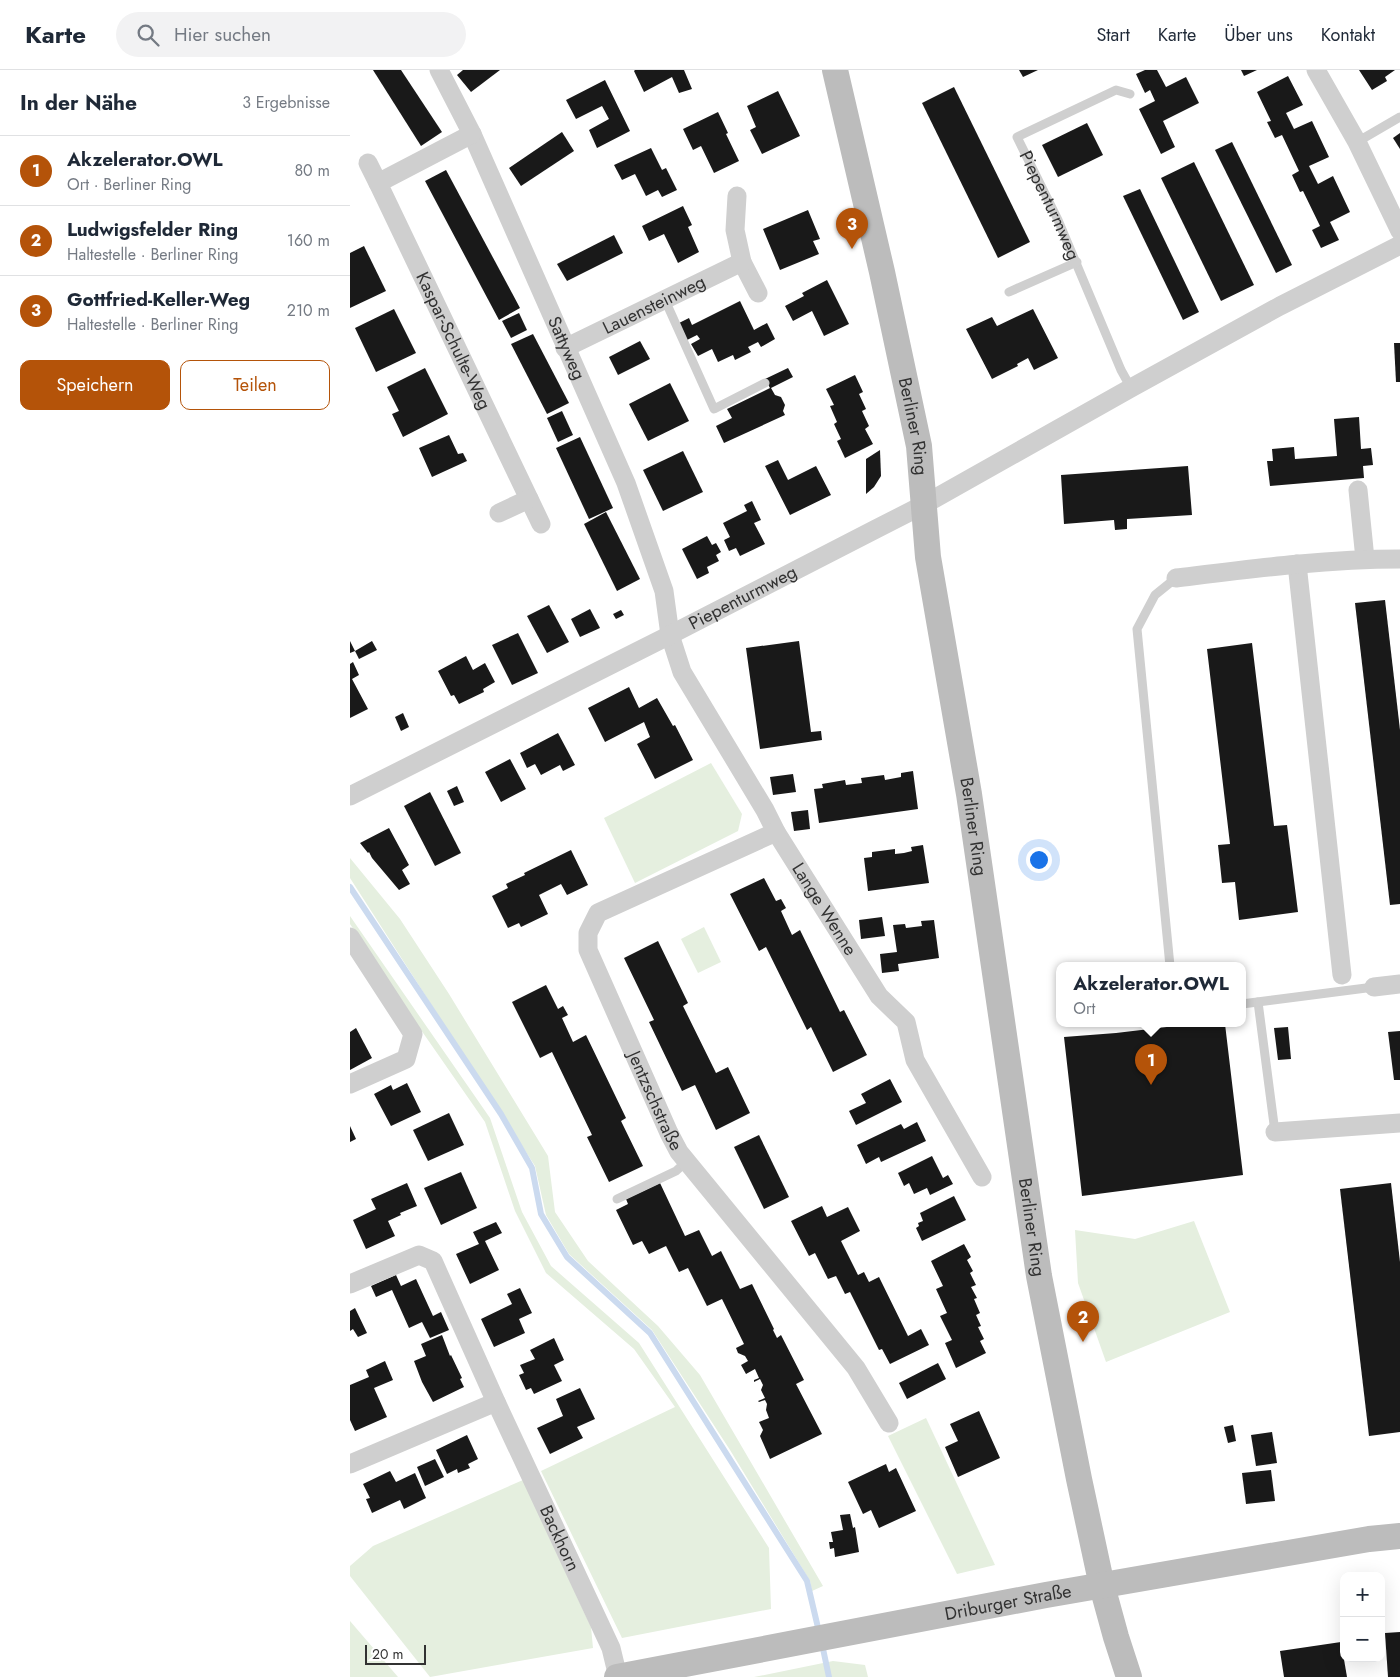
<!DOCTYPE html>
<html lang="de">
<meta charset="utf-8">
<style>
:root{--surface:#fff;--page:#f2f2f3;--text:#1f2937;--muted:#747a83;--line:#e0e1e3;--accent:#b45309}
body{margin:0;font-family:Jost,sans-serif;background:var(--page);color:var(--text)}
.controls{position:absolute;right:15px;bottom:15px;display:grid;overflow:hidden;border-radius:10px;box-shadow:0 5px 20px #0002}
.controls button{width:45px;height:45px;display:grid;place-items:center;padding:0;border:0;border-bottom:1px solid var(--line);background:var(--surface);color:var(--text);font:25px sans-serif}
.scale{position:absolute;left:15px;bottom:12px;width:61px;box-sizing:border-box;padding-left:5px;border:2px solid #323232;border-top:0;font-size:14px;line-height:18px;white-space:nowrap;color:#323232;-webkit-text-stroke:4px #fff;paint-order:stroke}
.you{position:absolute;left:688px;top:789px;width:18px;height:18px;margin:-12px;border:4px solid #fff;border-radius:50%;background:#1a73e8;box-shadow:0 0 0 8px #1a73e833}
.badge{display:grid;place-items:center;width:32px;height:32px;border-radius:50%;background:var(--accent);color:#fff;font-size:16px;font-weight:700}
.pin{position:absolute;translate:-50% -41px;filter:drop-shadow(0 1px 2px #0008)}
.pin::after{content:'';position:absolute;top:26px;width:18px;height:15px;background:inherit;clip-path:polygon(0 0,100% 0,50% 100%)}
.popup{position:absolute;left:706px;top:892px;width:190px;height:65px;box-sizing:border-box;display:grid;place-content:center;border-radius:10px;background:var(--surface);filter:drop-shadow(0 1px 4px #0005);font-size:16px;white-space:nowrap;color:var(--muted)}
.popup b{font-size:19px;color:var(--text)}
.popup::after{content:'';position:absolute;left:50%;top:100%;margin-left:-10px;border:10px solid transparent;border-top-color:var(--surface)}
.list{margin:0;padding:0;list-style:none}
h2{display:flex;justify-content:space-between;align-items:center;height:65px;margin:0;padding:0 20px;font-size:21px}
h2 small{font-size:16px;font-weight:400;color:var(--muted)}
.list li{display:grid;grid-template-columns:32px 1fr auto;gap:15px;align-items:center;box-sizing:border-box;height:70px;padding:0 20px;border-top:1px solid var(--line)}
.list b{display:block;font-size:19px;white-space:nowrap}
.list p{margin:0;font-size:16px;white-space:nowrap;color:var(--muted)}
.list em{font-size:16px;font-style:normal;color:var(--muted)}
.actions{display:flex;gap:10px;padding:15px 20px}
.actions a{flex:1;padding:11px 0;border:1px solid var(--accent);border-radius:10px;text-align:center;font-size:18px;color:var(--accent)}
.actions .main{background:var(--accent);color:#fff}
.icon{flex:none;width:28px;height:28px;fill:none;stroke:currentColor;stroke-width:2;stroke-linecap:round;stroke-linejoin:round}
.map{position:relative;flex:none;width:1050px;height:1607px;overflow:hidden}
header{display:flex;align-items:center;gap:30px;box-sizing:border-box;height:70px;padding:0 25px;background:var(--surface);border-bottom:1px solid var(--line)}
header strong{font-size:24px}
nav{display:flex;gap:28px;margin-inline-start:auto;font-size:18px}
.search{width:350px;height:45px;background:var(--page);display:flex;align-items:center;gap:12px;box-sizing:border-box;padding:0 18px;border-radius:28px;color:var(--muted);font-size:19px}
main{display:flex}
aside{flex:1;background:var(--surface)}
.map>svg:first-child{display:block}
</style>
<header>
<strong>Karte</strong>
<div class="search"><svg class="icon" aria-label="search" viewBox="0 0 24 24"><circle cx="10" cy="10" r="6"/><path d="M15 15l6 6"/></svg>Hier suchen</div>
<nav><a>Start</a><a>Karte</a><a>Über uns</a><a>Kontakt</a></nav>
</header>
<main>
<aside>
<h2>In der Nähe<small>3 Ergebnisse</small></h2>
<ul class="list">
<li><span class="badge">1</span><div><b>Akzelerator.OWL</b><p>Ort · Berliner Ring</p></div><em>80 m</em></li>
<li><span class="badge">2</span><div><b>Ludwigsfelder Ring</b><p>Haltestelle · Berliner Ring</p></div><em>160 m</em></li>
<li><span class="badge">3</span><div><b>Gottfried-Keller-Weg</b><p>Haltestelle · Berliner Ring</p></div><em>210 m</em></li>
</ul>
<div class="actions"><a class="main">Speichern</a><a>Teilen</a></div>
</aside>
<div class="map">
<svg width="1050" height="1607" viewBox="0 0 1050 1607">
<rect width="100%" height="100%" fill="#fff"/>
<g fill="#e5efdf">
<polygon points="361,693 392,744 388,761 285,813 254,748"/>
<polygon points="0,788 50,849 99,924 198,1086 205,1142 238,1191 308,1256 350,1305 473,1516 462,1521 460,1511 380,1380 302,1260 219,1184 196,1145 185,1096 0,808"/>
<polygon points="0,846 140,1048 172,1142 201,1196 289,1273 419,1478 421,1539 272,1568 191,1401 325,1337 284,1279 196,1203 165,1141 135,1052 71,960 0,854"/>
<polygon points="354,857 371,892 348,903 331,869"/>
<polygon points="844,1151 880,1242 756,1292 728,1213 725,1160 785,1169"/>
<polygon points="576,1348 645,1495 607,1504 538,1366"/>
<polygon points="173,1410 241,1557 243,1578 80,1607 0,1506 0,1496 23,1476"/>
<polygon points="0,1551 48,1607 0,1607"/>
<polygon points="483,1591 515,1595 518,1607 404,1607"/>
</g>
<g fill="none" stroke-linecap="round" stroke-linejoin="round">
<g stroke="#cbdaef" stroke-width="6">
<polyline points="0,817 151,1044 182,1098 191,1144 217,1187 300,1263 457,1511 469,1562"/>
<polyline points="472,1574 479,1607"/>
</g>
</g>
<g fill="#191919">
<polygon points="23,0 51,0 92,62 71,76"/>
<polygon points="113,0 150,0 121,22 107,5"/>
<polygon points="285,0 334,0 342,19 329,23 322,7 294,22 284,1"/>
<polygon points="669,0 688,0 673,7"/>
<polygon points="795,0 807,0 816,17 836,7 849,33 813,51 825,77 811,84 789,39 805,31 800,20 795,23 786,4"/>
<polygon points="891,0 907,0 894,6"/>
<polygon points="1009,0 1045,0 1035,7 1037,11 1022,20"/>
<polygon points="938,6 953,35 936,43 944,59 962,51 979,87 959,96 968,114 983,106 1000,142 980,152 989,170 971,178 962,160 970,156 953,121 950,122 942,105 949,101 932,65 925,68 917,52 921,51 907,22"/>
<polygon points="255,10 280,61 247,78 239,60 259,49 252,36 226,49 216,30"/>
<polygon points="604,17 680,172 648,188 572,33"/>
<polygon points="428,21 450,66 412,84 400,60 406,57 397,36"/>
<polygon points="368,42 378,63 376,64 389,91 364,103 351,76 343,80 333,59"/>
<polygon points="737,53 753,85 708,107 692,75"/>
<polygon points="212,62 224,81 171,116 159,98"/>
<polygon points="1050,63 1050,79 1043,68"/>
<polygon points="882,72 942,195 926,203 865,80"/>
<polygon points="301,78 312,100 316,98 327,120 312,127 308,120 296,126 285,104 272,110 264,95"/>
<polygon points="844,92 904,215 871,231 811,108"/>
<polygon points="96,100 170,238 149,250 75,111"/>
<polygon points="790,119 849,242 833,250 773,126"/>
<polygon points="333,136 342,155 338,157 349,182 328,193 314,164 299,171 292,156"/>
<polygon points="458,140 470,169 463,171 469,184 430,200 413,159"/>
<polygon points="264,165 273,183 217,211 207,194"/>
<polygon points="14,176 36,221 0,238 0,183"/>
<polygon points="477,210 499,254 474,266 462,241 443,251 435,236 454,226 452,223"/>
<polygon points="390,231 404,260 417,253 425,269 411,277 408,272 398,277 401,282 385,290 383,285 368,292 362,279 348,286 341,274 350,269 347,265 337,270 329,253 339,248 342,255"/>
<polygon points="44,239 66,283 26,302 5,258"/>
<polygon points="683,239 708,288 684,300 678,288 667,294 668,296 642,309 616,259 642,247 647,256"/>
<polygon points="169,243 177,260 161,268 152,251"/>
<polygon points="183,264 219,333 197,344 161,274"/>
<polygon points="290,271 300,289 268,305 259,287"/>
<polygon points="1044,273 1050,273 1050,312 1046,312"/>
<polygon points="75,298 98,344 53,367 42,344 49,341 37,317"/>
<polygon points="438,298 443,307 421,318 425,325 431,327 435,335 433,341 435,345 374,373 366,356 382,348 377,339 420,318 415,309"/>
<polygon points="505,305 513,322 509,324 516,339 512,341 519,356 515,359 523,374 495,388 487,371 491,369 484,354 487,352 480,336 484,335 476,319"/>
<polygon points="320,313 339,351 298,371 279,334"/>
<polygon points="212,341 223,365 208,372 197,348"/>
<polygon points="1009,347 1011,379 1021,378 1023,395 1013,396 1014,408 920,416 917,391 923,391 922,379 944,377 945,389 987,386 984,349"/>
<polygon points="99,365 108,384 113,383 117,391 82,407 69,378"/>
<polygon points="230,367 263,438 239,449 206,378"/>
<polygon points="530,380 531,406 524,417 516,424 516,389"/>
<polygon points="333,381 353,422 313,441 293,400"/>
<polygon points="428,390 438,410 466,396 481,425 440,445 415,396"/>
<polygon points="838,396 842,445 777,449 777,459 765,460 764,450 714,454 711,405"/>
<polygon points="402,431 411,450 404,453 415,474 390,486 386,478 379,481 374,470 380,467 373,453 397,441 394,435"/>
<polygon points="256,442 290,509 267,521 234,454"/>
<polygon points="357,466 362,475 366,473 371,482 366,485 369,491 357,497 359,503 347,509 332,479"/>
<polygon points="1035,530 1050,660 1050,834 1040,835 1005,533"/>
<polygon points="199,535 219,572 197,583 177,546"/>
<polygon points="240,539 250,558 230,567 221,549"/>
<polygon points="271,540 274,545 266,549 263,544"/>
<polygon points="168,563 188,603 162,615 142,575"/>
<polygon points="0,571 5,581 22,571 27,580 9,589 5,581 0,583"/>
<polygon points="449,571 461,662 471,661 472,670 410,679 396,578"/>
<polygon points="902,573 924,756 937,755 948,842 889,850 885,812 872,813 868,775 880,774 857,579"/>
<polygon points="116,586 123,600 135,593 145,612 133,619 134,622 109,634 104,625 101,626 88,601"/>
<polygon points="3,592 9,605 2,609 18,639 0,648 0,594"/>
<polygon points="279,617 289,638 307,628 323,656 325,655 343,690 305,709 287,674 300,667 294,652 255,672 238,638"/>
<polygon points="53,643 59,657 51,661 45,647"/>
<polygon points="208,663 225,695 213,701 210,695 191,705 185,694 177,698 170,683"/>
<polygon points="160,689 176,719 151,732 135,702"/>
<polygon points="563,701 568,739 469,753 464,719 473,718 472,714 495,710 496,715 512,713 511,708 534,705 535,710 551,707 551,703"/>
<polygon points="443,704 446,722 423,725 420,707"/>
<polygon points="107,716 114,732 104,736 97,721"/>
<polygon points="80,722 111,783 85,796 54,736"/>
<polygon points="458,740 460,759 444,761 441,742"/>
<polygon points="39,758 59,795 52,800 60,814 49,820 22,788 19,782 18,783 10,773"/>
<polygon points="573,775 579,813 518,821 514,788 522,787 522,782 545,779 545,784 554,783 562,781 561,777"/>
<polygon points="221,780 238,815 217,825 211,814 189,825 198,844 171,857 169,853 158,858 142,826 158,818 156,814 175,805 174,803"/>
<polygon points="414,808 426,831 431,829 436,838 431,841 442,865 450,860 490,942 494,940 517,985 483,1002 461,957 457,960 416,877 409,881 380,824"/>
<polygon points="532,847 535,866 511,869 509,850"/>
<polygon points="584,850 589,888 548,894 549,901 532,903 530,884 547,882 543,855 555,854 556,858 572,856 571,851"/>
<polygon points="308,871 338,933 333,936 366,1003 378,997 400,1043 366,1060 345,1015 332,1021 299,952 304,950 274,888"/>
<polygon points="196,915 208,939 213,936 218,945 212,948 223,972 236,965 276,1048 271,1051 293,1096 259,1112 237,1067 242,1065 202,982 190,988 162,932"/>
<polygon points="842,954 875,954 893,1105 732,1126 714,967 766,963"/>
<polygon points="938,957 941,989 928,990 924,958"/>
<polygon points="6,958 22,988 0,1000 0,962"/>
<polygon points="1050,961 1050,1010 1044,1010 1038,962"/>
<polygon points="540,1009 552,1032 506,1055 499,1041 516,1033 511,1024"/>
<polygon points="57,1013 71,1042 41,1056 24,1024 41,1015 43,1020"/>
<polygon points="99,1043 114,1075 78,1091 63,1060"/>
<polygon points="567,1052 576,1071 531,1092 529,1087 516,1094 507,1075 551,1054 554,1059"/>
<polygon points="0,1056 6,1069 0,1072"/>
<polygon points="409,1065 439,1127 414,1139 384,1077"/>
<polygon points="582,1086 593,1108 598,1105 603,1114 580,1125 577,1118 564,1124 559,1113 554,1116 548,1103"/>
<polygon points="111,1102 127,1138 91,1155 74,1118"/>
<polygon points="57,1113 67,1136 50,1143 51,1145 38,1151 45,1166 16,1179 3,1150 26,1139 21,1129"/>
<polygon points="310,1113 335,1166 349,1160 362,1186 371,1181 390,1219 402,1214 424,1259 423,1260 427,1268 431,1265 454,1310 446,1314 472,1364 420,1389 410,1366 413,1360 409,1352 419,1348 416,1340 417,1334 415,1330 409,1332 408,1331 415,1328 411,1320 413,1315 410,1309 404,1312 404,1310 409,1308 405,1299 396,1304 391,1295 398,1291 395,1286 388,1283 386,1278 394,1274 372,1229 357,1236 338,1198 329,1202 316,1176 299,1184 292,1171 283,1175 266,1140 278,1134 276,1129"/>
<polygon points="1041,1113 1050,1192 1050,1362 1019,1366 990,1119"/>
<polygon points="604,1126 616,1150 572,1171 566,1158 569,1156 568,1153 573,1151 570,1143"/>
<polygon points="472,1136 477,1147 498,1137 510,1161 491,1171 508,1205 514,1202 519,1212 529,1207 558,1266 571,1259 579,1275 540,1294 532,1279 529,1280 500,1222 495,1224 486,1206 478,1209 465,1183 459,1186 441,1151"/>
<polygon points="146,1152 152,1163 135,1171 149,1200 120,1214 106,1184 129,1174 123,1162"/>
<polygon points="614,1174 621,1187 617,1190 623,1201 620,1203 626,1215 621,1217 627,1228 624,1229 630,1243 626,1245 631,1256 628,1257 634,1269 630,1271 636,1283 606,1298 595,1273 602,1270 590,1246 597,1243 586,1219 593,1216 581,1191"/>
<polygon points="46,1205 51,1216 66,1209 83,1246 91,1242 99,1260 80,1268 72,1252 59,1258 42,1220 26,1227 21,1216"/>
<polygon points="170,1218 182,1243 169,1249 175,1263 144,1277 131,1249 162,1234 157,1224"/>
<polygon points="5,1238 17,1263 8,1267 3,1259 0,1261 0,1241"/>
<polygon points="92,1265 100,1286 101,1285 112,1308 110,1309 114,1317 83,1332 72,1312 64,1291 76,1286 71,1274"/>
<polygon points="204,1268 214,1290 204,1295 212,1311 184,1324 181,1318 176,1320 169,1305 174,1303 170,1295 185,1289 180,1280"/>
<polygon points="35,1291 43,1310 24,1318 37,1347 5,1361 0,1350 0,1315 19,1307 16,1300"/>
<polygon points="588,1293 596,1309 557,1329 549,1313"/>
<polygon points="230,1318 245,1349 227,1357 233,1368 200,1384 187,1358 213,1346 206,1329"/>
<polygon points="629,1341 650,1388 608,1407 595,1377 608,1371 600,1354"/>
<polygon points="883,1355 886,1371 878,1373 874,1357"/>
<polygon points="922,1362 927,1393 906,1396 901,1365"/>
<polygon points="117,1365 128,1389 118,1394 120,1398 108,1403 107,1399 97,1404 86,1380"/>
<polygon points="85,1389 94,1407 75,1416 67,1397"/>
<polygon points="536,1394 539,1402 546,1398 566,1441 529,1458 521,1440 513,1444 498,1412"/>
<polygon points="921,1400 925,1431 896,1434 892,1403"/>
<polygon points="40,1401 46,1412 65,1403 76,1428 54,1439 50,1430 22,1443 16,1429 20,1428 13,1414"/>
<polygon points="500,1444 503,1458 505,1457 509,1482 485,1487 484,1478 480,1479 479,1472 483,1472 481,1462 493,1460 490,1445"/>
<polygon points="1050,1562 1050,1607 1038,1607 1035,1563"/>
<polygon points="991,1572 997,1607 934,1607 930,1581"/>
</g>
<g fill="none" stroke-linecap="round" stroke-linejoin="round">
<g stroke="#cfcfcf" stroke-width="9">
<path id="s1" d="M780 24 766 20 667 67 708 150 771 300 781 318"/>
<polyline points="1007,72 1050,47"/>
<polyline points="659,222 727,192"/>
<polyline points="315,230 364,339 415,313"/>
<polyline points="820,896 787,559 805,525 826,508"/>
<polyline points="908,932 925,1062"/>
<polyline points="892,934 1024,917"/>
<polyline points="267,1129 326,1101 337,1091"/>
</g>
<g stroke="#cfcfcf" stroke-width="19">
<path id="s2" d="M89 0 122 64 276 413 314 521 320 565 332 602 415 740 426 762 529 926 556 952 565 990 632 1107"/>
<polyline points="966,0 1007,72 1050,161"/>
<path id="s3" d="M122 64 28 113 191 454"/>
<polyline points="18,93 28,113"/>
<polyline points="392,192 408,223"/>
<path id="s4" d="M215 278 392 192 385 160 387 126"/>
<polyline points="1008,420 1015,489"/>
<polyline points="149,443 179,429"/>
<polyline points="947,494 992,905"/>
<path d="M826 508C900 499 975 489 1050 489"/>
<path id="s5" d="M0 726 320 565 526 459 575 434 781 318 930 236 1050 175"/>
<path id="s6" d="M426 762 248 843 238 863V880L319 1063 329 1082 506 1298 539 1353"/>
<polyline points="0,867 63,964 56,989 0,1014"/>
<polyline points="1024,917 1050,914"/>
<polyline points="925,1062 1050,1053"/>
<path id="s7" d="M0 1214 69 1185 83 1191 146 1332 261 1578 268 1607"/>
<polyline points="0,1394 146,1332"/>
</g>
<g stroke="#bcbcbc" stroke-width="26">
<path id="s8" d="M485 0 532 202 569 376 578 487 619 724 689 1206 729 1409 752 1516 766 1567 779 1607"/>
<path id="s9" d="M267 1607 696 1525 1019 1469 1050 1466"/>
</g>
</g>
<g text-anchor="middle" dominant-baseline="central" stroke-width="5" stroke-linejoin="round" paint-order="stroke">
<g font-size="18" fill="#323232" stroke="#fff">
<text stroke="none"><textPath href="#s1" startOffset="200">Piepenturmweg</textPath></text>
<text stroke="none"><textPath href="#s4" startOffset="99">Lauensteinweg</textPath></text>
<text stroke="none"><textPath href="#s3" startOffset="281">Kaspar-Schulte-Weg</textPath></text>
<text stroke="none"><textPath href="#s2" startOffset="306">Sattyweg</textPath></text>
<text stroke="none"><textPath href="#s8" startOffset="365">Berliner Ring</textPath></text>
<text stroke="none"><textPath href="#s5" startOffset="440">Piepenturmweg</textPath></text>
<text stroke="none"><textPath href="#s8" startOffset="770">Berliner Ring</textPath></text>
<text stroke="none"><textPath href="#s2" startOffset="928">Lange Wenne</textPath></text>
<text stroke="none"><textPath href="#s6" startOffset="400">Jentzschstraße</textPath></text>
<text stroke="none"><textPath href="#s8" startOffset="1175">Berliner Ring</textPath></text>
<text stroke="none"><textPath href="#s7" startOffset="395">Backhorn</textPath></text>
<text stroke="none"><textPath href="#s9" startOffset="398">Driburger Straße</textPath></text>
</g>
</g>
</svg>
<div class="controls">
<button>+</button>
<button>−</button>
</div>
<div class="scale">20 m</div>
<div class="you"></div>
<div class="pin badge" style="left:801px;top:1015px">1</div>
<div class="popup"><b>Akzelerator.OWL</b>Ort</div>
<div class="pin badge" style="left:733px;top:1272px">2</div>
<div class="pin badge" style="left:502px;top:179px">3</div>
</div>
</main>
